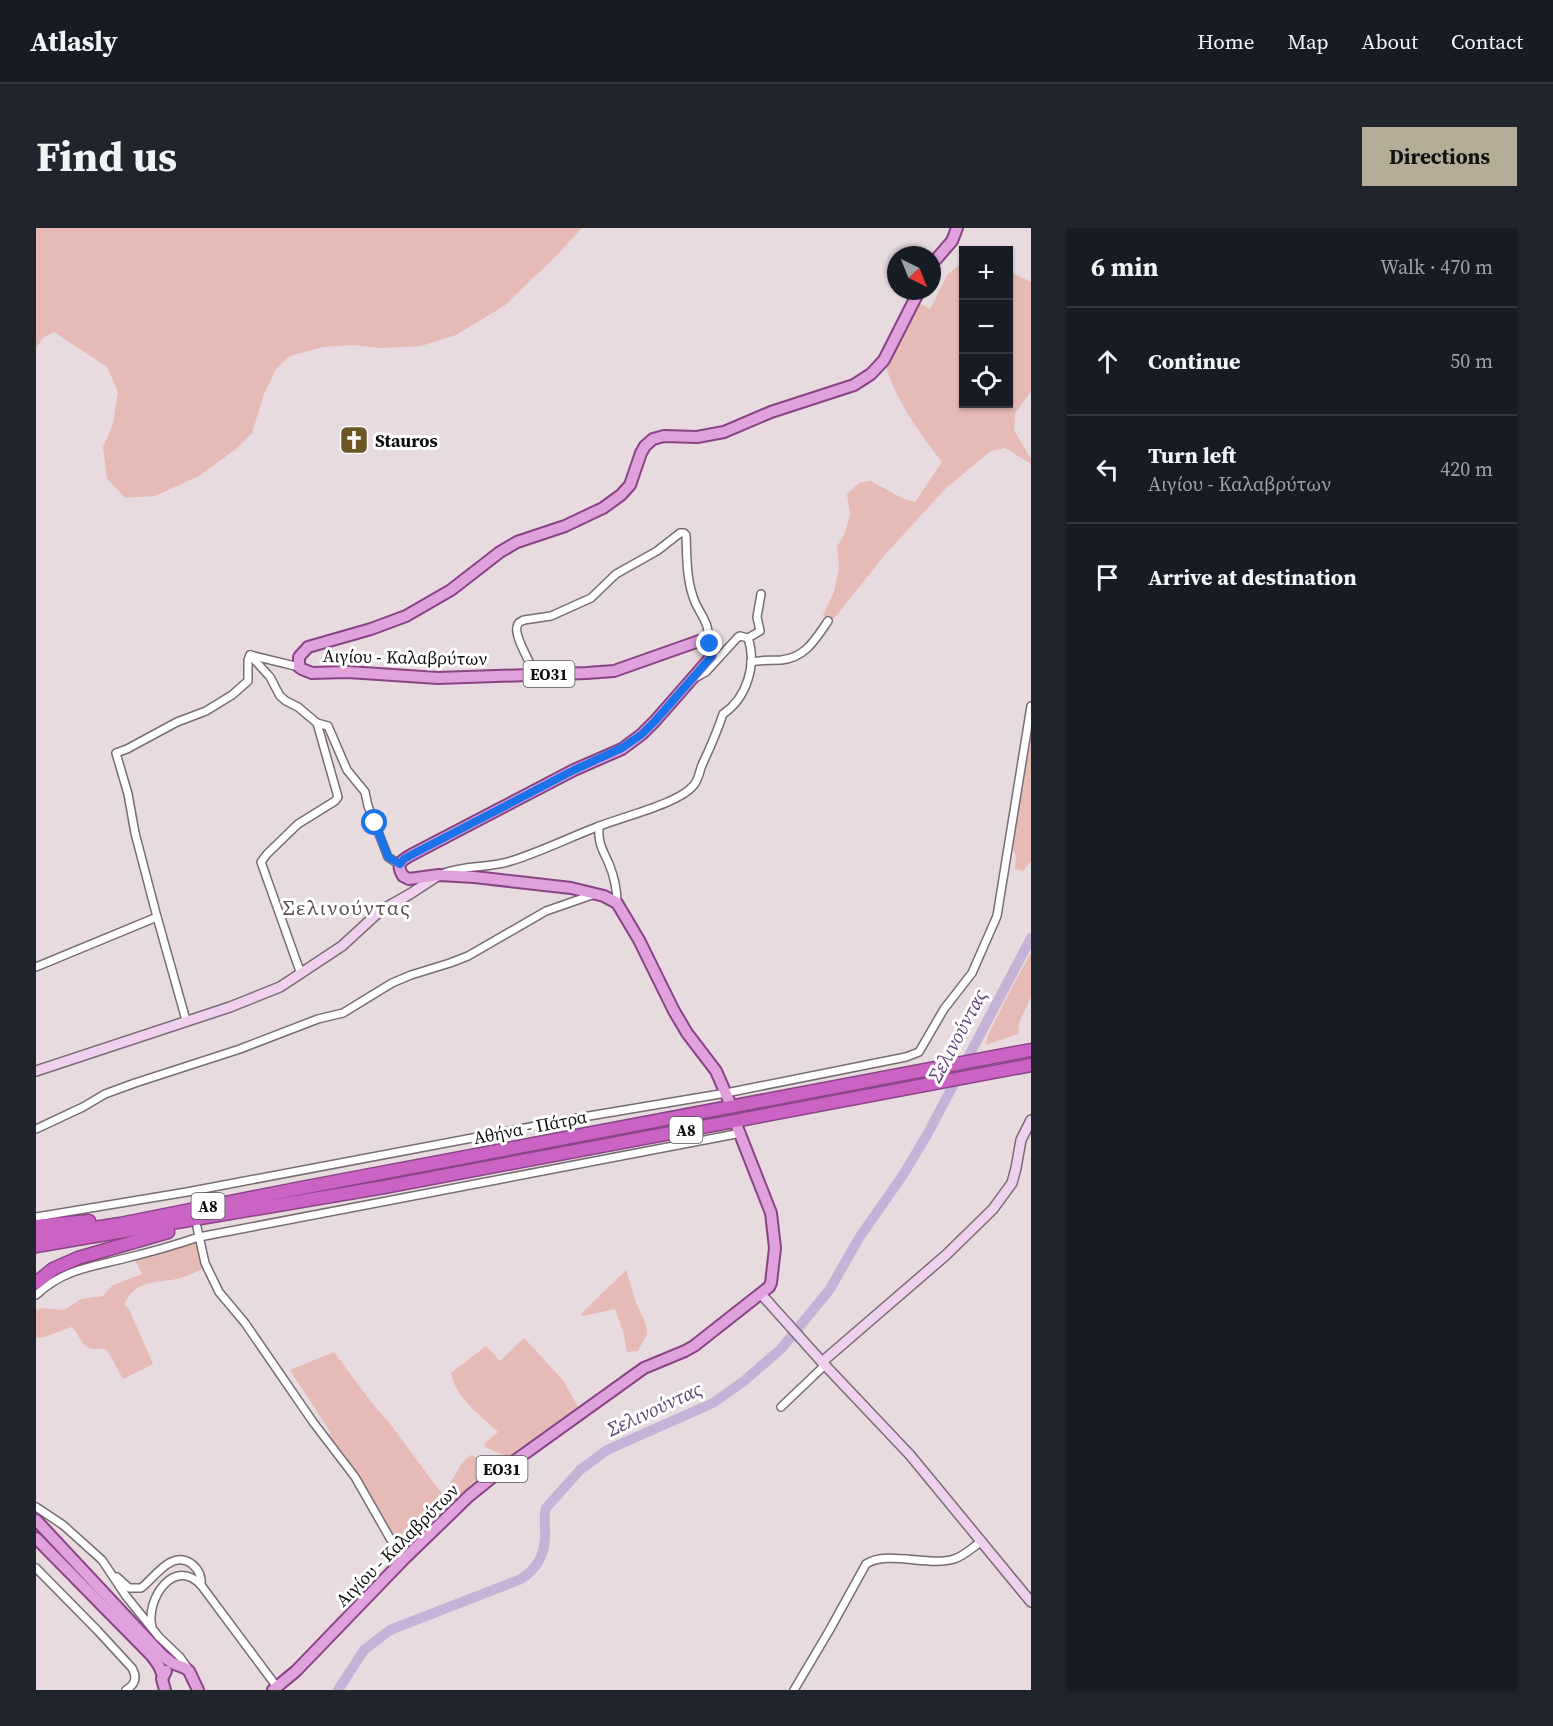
<!DOCTYPE html>
<meta charset="utf-8">
<style>
:root{--surface:#171b24;--page:#20242c;--text:#f1f3f6;--muted:#9ea1a6;--line:#363941;--accent:#b5ac98}
body{margin:0;font-family:"Source Serif 4",serif;background:var(--page);color:var(--text)}
.controls{position:absolute;right:18px;top:18px;display:grid;overflow:hidden;border-radius:0px;box-shadow:0 2px 4px #0004}
.controls button{width:54px;height:54px;display:grid;place-items:center;padding:0;border:0;border-bottom:2px solid var(--line);background:var(--surface);color:var(--text);font:30px sans-serif}
.compass{position:absolute;left:851px;top:18px;width:54px;height:54px;border-radius:50%;background:var(--surface);box-shadow:0 2px 4px #0004;rotate:137deg}
.stop{position:absolute;width:18px;height:18px;margin:-14px;border:4px solid #1a73e8;border-radius:50%;background:#fff}
.stop.end{background:#1a73e8;border-color:#fff;box-shadow:0 2px 6px #0008}
.list{margin:0;padding:0;list-style:none}
h2{display:flex;justify-content:space-between;align-items:center;height:78px;margin:0;padding:0 24px;font-size:26px}
h2 small{font-size:20px;font-weight:400;color:var(--muted)}
.list li{display:grid;grid-template-columns:39px 1fr auto;gap:18px;align-items:center;box-sizing:border-box;height:108px;padding:0 24px;border-top:2px solid var(--line)}
.list b{display:block;font-size:22px;white-space:nowrap}
.list p{margin:0;font-size:20px;white-space:nowrap;color:var(--muted)}
.list em{font-size:20px;font-style:normal;color:var(--muted)}
.icon{flex:none;width:33px;height:33px;fill:none;stroke:currentColor;stroke-width:2;stroke-linecap:round;stroke-linejoin:round}
.map{position:relative;flex:none;width:995px;height:1462px;overflow:hidden;border-radius:0px}
header{display:flex;align-items:center;gap:36px;box-sizing:border-box;height:84px;padding:0 30px;background:var(--surface);border-bottom:2px solid var(--line)}
header strong{font-size:28px}
nav{display:flex;gap:33px;margin-inline-start:auto;font-size:21px}
.intro{display:flex;align-items:center;justify-content:space-between;box-sizing:border-box;height:144px;padding:0 36px}
h1{margin:0;font-size:42px}
.button{padding:15px 27px;border-radius:0px;background:var(--accent);color:#111;font-size:21px;font-weight:700}
main{display:flex;gap:36px;padding:0 36px}
aside{flex:1;background:var(--surface);border-radius:0px;box-shadow:0 2px 4px #0004}
.map>svg:first-child{display:block}
</style>
<header>
<strong>Atlasly</strong>
<nav><a>Home</a><a>Map</a><a>About</a><a>Contact</a></nav>
</header>
<div class="intro"><h1>Find us</h1><a class="button">Directions</a></div>
<main>
<div class="map">
<svg width="995" height="1462" viewBox="0 0 995 1462">
<rect width="100%" height="100%" fill="#e7dbe0"/>
<g fill="#e6bbb5">
<polygon points="0,0 546,0 520,28 468,78 420,107 385,118 346,120 316,117 287,119 254,128 240,141 228,166 216,205 200,221 163,248 119,268 89,270 71,251 67,219 77,196 82,164 71,139 18,104 7,110 0,120"/>
<path d="M927 34V176H972L973 43 995 54V163L979 186 978 202 995 231V236L969 220 955 223 910 260 848 328 795 394 787 387 798 364 803 340 801 319 809 305 814 287 811 266 823 255 835 253 866 270 879 274 906 234C885 207 856 167 849 134L880 80 885 76 894 81 911 47Z"/>
<polygon points="995,491 995,633 987,643 979,641 980,627 974,617"/>
<polygon points="995,725 995,769 983,795 982,806 950,817 952,807 975,761"/>
<path d="M162 1011 164 1028 168 1040C159 1044 150 1049 141 1051 118 1055 98 1052 88 1077L93 1081 117 1136 87 1151 71 1122C65 1120 55 1122 51 1119 44 1115 43 1104 35 1099L9 1109 0 1110V1082L7 1080 28 1082 45 1071 67 1068 77 1057 106 1046 99 1032Z"/>
<polygon points="590,1042 600,1075 610,1096 611,1106 602,1123 591,1124 587,1103 579,1081 547,1088 545,1086"/>
<path d="M488 1110 527 1152 542 1179 472 1229 449 1219 448 1216 462 1204C445 1188 419 1169 415 1145L450 1118 464 1133Z"/>
<polygon points="298,1124 339,1179 352,1193 403,1262 407,1264 410,1262 426,1235 435,1227 443,1230 454,1237 450,1246 410,1283 399,1288 362,1315 321,1245 308,1226 291,1208 295,1205 254,1142"/>
</g>
<g fill="none" stroke-linecap="round" stroke-linejoin="round">
<path stroke="#c6b2d6" stroke-width="10" d="M302 1462 328 1422 354 1402 485 1351C500 1341 508 1329 509 1310 510 1300 507 1290 510 1280L544 1242 571 1222 677 1175 708 1153 745 1121 794 1061 823 1010 867 947 892 905 995 710"/>
<g stroke="#776d72" stroke-width="10">
<g id="street">
<polyline points="712,410 724,403 721,389 725,366"/>
<polyline points="214,427 234,449 244,468 250,473 262,479 281,495 302,569 299,573 262,596 231,626 225,634 265,746"/>
<path d="M715 434C725 432 735 432 745 432 769 430 779 412 792 393"/>
<path d="M499 446C495 436 478 408 481 399 482 394 484 394 488 392L515 388 555 370 580 346 621 323 644 305H648L650 307C651 330 650 352 659 374 664 386 677 400 670 413"/>
<polyline points="281,495 292,498 311,542 329,564 332,578 352,629 364,637"/>
<path d="M563 598C562 616 566 620 573 636 578 648 581 663 581 675"/>
<path d="M408 645C429 637 453 640 475 633 504 624 532 610 561 599 585 589 642 576 657 558 663 552 663 544 666 537 674 520 681 504 687 486 711 470 721 436 712 410L704 408 701 410 670 444 661 449"/>
<polyline points="0,739 121,689"/>
<polyline points="150,792 121,689 99,605 92,566 80,525 91,521 141,494 170,483 196,467 212,453 212,432 214,427 263,439"/>
<polyline points="0,901 47,879 69,866 99,855 204,821 282,791 307,785 356,755 375,747 414,735 432,728 510,683 556,667"/>
<polyline points="0,989 151,964 547,889 690,865 870,829 883,824 908,781 936,745 961,688 995,478"/>
<polyline points="161,999 169,1035 183,1064 209,1095 277,1194 319,1249 359,1319 368,1331"/>
<path d="M0 1067C28 1041 55 1039 90 1030 115 1024 139 1017 163 1009L705 905"/>
<polyline points="745,1179 789,1137"/>
<polyline points="0,1279 27,1297 66,1332 90,1368 123,1409 144,1429 151,1439"/>
<path d="M0 1340 61 1402 96 1440C101 1449 100 1456 90 1462"/>
<path d="M81 1349 93 1360H105C119 1350 135 1321 156 1336 163 1342 166 1349 165 1357"/>
<path d="M116 1399C109 1372 138 1328 165 1357L241 1459"/>
<path d="M758 1462 793 1403 830 1336C851 1322 893 1339 918 1331 928 1328 937 1319 946 1313"/>
</g>
</g>
<g stroke="#776d72" stroke-width="12">
<g id="secondary">
<polyline points="0,843 194,779 244,759 306,718 344,683 374,666 403,647"/>
<polyline points="725,1066 786,1134 874,1227 995,1374"/>
<polyline points="786,1134 910,1027 957,981 976,955 980,940 985,912 995,892"/>
</g>
</g>
<g stroke="#894485" stroke-width="14">
<g id="primary">
<polyline points="896,36 916,13 921,0"/>
<path d="M693 873 680 843 651 805 638 783 603 712 581 675 568 668 535 660 438 649 403 647 373 651 367 648C359 635 366 632 377 626L538 542 586 521 606 506 619 493 676 428C678 418 673 413 663 413L578 443 551 445 402 450 312 444 276 445 266 441 263 439V429L272 419 335 401 370 388 415 362 464 324 481 314 529 298 567 280 585 267 594 257 605 225 609 218 617 211 628 208 661 209 688 204 735 184 818 157 835 146 848 132 883 63"/>
<polyline points="0,1292 126,1427 136,1435 149,1440 153,1443 162,1462"/>
<polyline points="0,1310 116,1428 123,1438 127,1448"/>
<polyline points="129,1462 126,1451 130,1443"/>
<polyline points="237,1462 260,1443 368,1331 433,1268 459,1247 608,1140 649,1123 658,1118 733,1059 735,1055 739,1020 735,985 700,896"/>
</g>
</g>
<g stroke="#894485" stroke-width="15">
<g id="highway">
<polyline points="0,998 53,993"/>
<polyline points="0,1009 84,996 260,961 995,822"/>
<polyline points="0,1018 348,959 995,837"/>
<polyline points="0,1055 17,1041 42,1030 132,1004"/>
</g>
</g>
<use href="#street" stroke="#fff" stroke-width="7"/>
<use href="#secondary" stroke="#efd0ee" stroke-width="9"/>
<use href="#primary" stroke="#e0a1dc" stroke-width="10"/>
<use href="#highway" stroke="#cb63c5" stroke-width="12"/>
</g>
<g fill="none" stroke-linecap="round" stroke-linejoin="round">
<polyline stroke="#1a73e8" stroke-width="8" points="339,595 352,629 364,636 368,631 377,626 538,542 586,520 606,506 619,493 676,428 677,421 674,416"/>
</g>
<defs>
<g id="church-square" transform="scale(1.5)"><rect x="-9" y="-9" width="18" height="18" rx="4" fill="#6c5625" stroke="#fff"/><path d="M-1.2-6h2.4v3.5h3.3v2.4h-3.3V6h-2.4V-.1h-3.3v-2.4h3.3Z" fill="#fff"/></g>
</defs>
<g fill-rule="evenodd">
<use href="#church-square" x="318" y="212"/>
</g>
<g text-anchor="middle" dominant-baseline="central" stroke-width="6" stroke-linejoin="round" paint-order="stroke">
<g fill="#fff" stroke="#575456" stroke-width="1.5">
<rect x="487.5" y="433" width="51" height="26" rx="4.5"/>
<rect x="633.5" y="889" width="33" height="26" rx="4.5"/>
<rect x="155.5" y="965" width="33" height="26" rx="4.5"/>
<rect x="440.5" y="1228" width="51" height="26" rx="4.5"/>
</g>
<g font-size="16" font-weight="bold" fill="#0f0b0d">
<text x="513" y="446">ΕΟ31</text>
<text x="650" y="902">Α8</text>
<text x="172" y="978">Α8</text>
<text x="466" y="1241">ΕΟ31</text>
</g>
<g font-size="18" font-weight="bold" fill="#0f0b0d" stroke="#fff" text-anchor="start">
<text x="339" y="212">Stauros</text>
</g>
<g font-size="18" fill="#0f0b0d" stroke="#fff">
<text transform="translate(369 429) rotate(1)">Αιγίου - Καλαβρύτων</text>
<text transform="translate(494 899) rotate(-11)">Αθήνα - Πάτρα</text>
<text transform="translate(361 1317) rotate(-45)">Αιγίου - Καλαβρύτων</text>
</g>
<g font-size="20" font-style="italic" fill="#644777" stroke="#fff">
<text transform="translate(921 808) rotate(-62)">Σελινούντας</text>
<text transform="translate(618 1181) rotate(-25)">Σελινούντας</text>
</g>
<g font-size="21" letter-spacing="1.5" fill="#5b5155" stroke="#fff">
<text x="311" y="679">Σελινούντας</text>
</g>
</g>
</svg>
<div class="controls">
<button>+</button>
<button>−</button>
<button><svg class="icon" aria-label="locate" viewBox="0 0 24 24"><circle cx="12" cy="12" r="6"/><path d="M12 2v4M12 18v4M2 12h4M18 12h4"/></svg></button>
</div>
<svg class="compass" viewBox="-18 -18 36 36"><path d="M0-13l5 13h-10z" fill="#e53935"/><path d="M0 13l5-13h-10z" fill="#9ea1a6"/></svg>
<div class="stop" style="left:339px;top:595px"></div>
<div class="stop end" style="left:674px;top:416px"></div>
</div>
<aside>
<h2>6 min<small>Walk · 470 m</small></h2>
<ul class="list">
<li><svg class="icon" aria-label="ahead" viewBox="0 0 24 24"><path d="M12 20V5M6 11l6-6 6 6"/></svg><div><b>Continue</b></div><em>50 m</em></li>
<li><svg class="icon" aria-label="left" viewBox="0 0 24 24"><path d="M17 20v-9H6M10 6l-5 5 5 5"/></svg><div><b>Turn left</b><p>Αιγίου - Καλαβρύτων</p></div><em>420 m</em></li>
<li><svg class="icon" aria-label="arrive" viewBox="0 0 24 24"><path d="M6 21V4h12l-3 4 3 4H6"/></svg><div><b>Arrive at destination</b></div></li>
</ul>
</aside>
</main>
